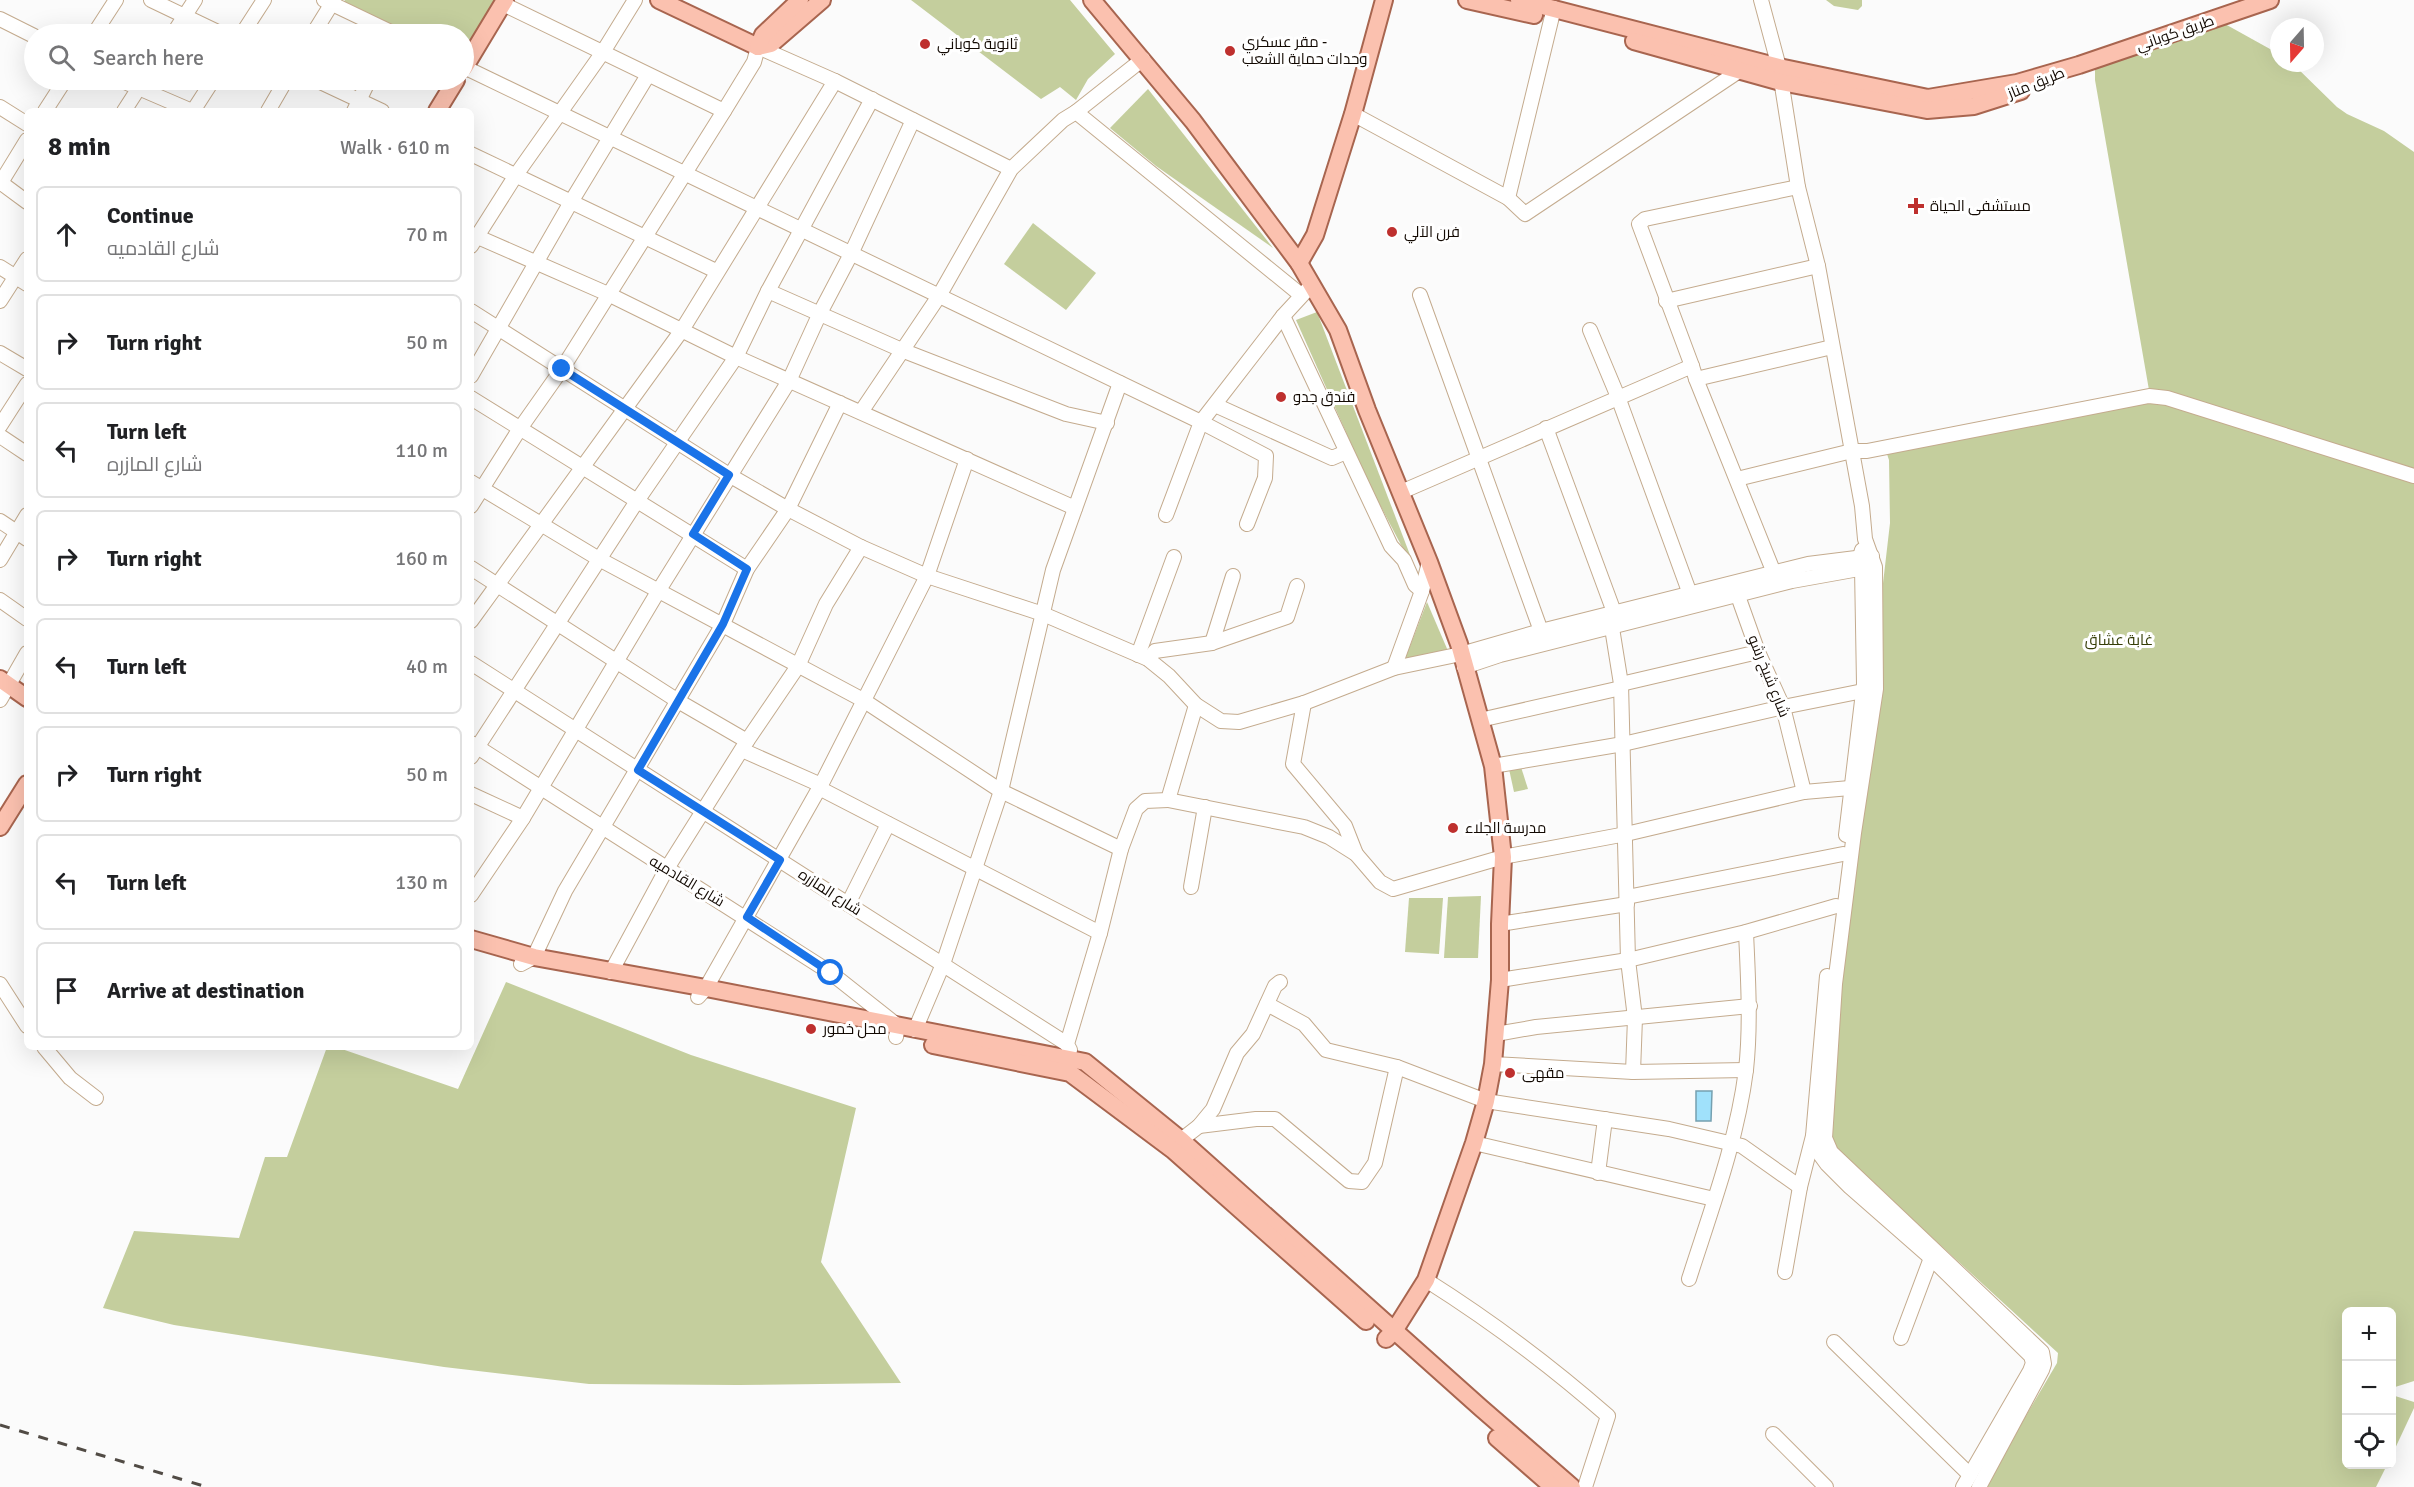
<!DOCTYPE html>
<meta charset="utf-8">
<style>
:root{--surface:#fff;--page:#f2f2f2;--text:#202124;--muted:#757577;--line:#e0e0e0}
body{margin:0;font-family:Signika,Cairo,sans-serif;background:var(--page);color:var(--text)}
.controls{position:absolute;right:18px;bottom:18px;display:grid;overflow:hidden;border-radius:9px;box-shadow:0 6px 24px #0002}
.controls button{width:54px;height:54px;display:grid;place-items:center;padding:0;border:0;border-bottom:2px solid var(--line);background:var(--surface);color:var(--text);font:30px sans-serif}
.compass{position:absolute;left:2270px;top:18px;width:54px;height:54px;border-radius:50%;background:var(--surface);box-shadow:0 6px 24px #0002;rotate:200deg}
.stop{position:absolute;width:18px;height:18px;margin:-14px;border:4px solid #1a73e8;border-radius:50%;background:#fff}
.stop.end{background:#1a73e8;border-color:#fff;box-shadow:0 2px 6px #0008}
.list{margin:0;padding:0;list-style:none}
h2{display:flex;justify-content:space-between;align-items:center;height:78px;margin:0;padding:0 24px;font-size:26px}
h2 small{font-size:20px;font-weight:400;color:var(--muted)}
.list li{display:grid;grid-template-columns:39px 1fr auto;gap:18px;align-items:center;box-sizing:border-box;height:96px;margin:0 12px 12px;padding:0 12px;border:2px solid var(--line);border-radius:9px}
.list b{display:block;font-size:22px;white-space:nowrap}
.list p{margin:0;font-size:20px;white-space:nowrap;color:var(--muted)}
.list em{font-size:20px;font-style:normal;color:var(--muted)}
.icon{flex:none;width:33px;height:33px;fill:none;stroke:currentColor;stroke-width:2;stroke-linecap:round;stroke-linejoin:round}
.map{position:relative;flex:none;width:2414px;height:1487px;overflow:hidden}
.search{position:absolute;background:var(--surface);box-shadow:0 6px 24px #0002;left:24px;top:24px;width:450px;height:66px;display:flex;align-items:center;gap:15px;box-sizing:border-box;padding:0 21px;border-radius:33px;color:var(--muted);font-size:22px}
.panel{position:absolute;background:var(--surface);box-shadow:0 6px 24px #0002;left:24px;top:108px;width:450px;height:942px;border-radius:9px}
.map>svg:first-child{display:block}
</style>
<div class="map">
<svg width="2414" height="1487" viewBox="0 0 2414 1487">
<rect width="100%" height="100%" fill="#fbfbfb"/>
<g fill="#c4ce9d">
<polygon points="345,0 497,0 464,54 464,34 411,34 343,3"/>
<polygon points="911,0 1070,0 1115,54 1088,79 1076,100 1060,87 1041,99"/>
<polygon points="1826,0 1862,0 1862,6 1858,10 1834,6"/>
<polygon points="2216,19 2279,54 2279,63 2292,63 2337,107 2347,114 2384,131 2414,152 2414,1381 2392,1388 2392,1312 2346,1312 2346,1464 2387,1465 2376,1487 1984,1487 2057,1363 2058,1353 1828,1142 1835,997 1890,523 1889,460 1884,445 2149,390 2095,80 2095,60"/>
<polygon points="1148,89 1273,248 1156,166 1110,128"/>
<polygon points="1033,223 1096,273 1066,310 1004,264"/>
<polygon points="1317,312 1420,581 1370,486 1296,320"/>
<polygon points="1427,602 1448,651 1405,659"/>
<polygon points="1521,767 1528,789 1514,792 1509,769"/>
<polygon points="1481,896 1478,958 1444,958 1448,897"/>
<polygon points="1409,898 1443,898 1439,954 1405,952"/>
<polygon points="506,982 691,1055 856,1108 821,1262 901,1383 738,1385 589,1384 444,1367 174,1325 103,1308 134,1231 239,1238 265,1157 287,1157 327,1047 336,1047 458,1089"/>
<polygon points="2392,1395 2414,1402 2414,1408 2392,1455"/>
</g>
<polygon fill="#a0e1fb" stroke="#75a0b0" stroke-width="1.5" points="1696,1091 1712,1091 1711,1121 1696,1121"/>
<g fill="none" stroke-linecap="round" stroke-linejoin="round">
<g stroke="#c4ab8e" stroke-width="16">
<g id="minor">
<polyline points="151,0 222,34"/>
<polyline points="324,0 395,34"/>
<polyline points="1761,0 1779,67 1798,187 1818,266 1862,506 1865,539 1875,567 1876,689 1854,833 1835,984 1825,1138 1831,1152 2042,1352 2044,1364 2042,1370 1979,1487"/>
<polyline points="503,4 724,111"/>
<polyline points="0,19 34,36"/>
<polyline points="94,34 116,0"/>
<polyline points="173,34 195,0"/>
<polyline points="242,34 264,0"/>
<polyline points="313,34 334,0"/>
<polyline points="464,67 1201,422 1266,456 1265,478 1247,524"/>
<polyline points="120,80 192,111"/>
<polyline points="316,80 382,111"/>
<polyline points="0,107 27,124"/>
<polyline points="45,111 65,80"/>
<polyline points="124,111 144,80"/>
<polyline points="193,111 213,80"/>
<polyline points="268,111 286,80"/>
<polyline points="354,111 369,80"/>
<polyline points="1076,112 1143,59"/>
<polyline points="1353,114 1508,198 1554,8"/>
<polyline points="471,154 716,271"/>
<polyline points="0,182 27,202"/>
<polyline points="0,184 27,140"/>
<polyline points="1508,198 1525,214 1739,71 1742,65"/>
<polyline points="471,234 608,294 736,357 1075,508"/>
<polyline points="471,246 516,175 603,52 635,0"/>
<polyline points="0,267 27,284"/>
<polyline points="768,291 904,351 1066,414 1107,423"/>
<polyline points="1420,295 1541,631"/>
<polyline points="0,301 27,259"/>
<polyline points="1666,301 1818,266"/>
<polyline points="471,311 729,475 788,509 861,547 927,576 1043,614 1148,659 1169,676 1196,705 1221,721 1239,722 1304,703 1394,668 1461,654 1541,631 1808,564 1872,556"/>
<polyline points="1283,316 1391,546 1404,560 1415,585 1422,591"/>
<polyline points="1590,330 1618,397 1690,594"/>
<polyline points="0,353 27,369"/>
<polyline points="1692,366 1639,224 1645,219 1798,187"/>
<polyline points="471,376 571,202 648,75"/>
<polyline points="1696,379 1774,573"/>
<polyline points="471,398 747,569"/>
<polyline points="1215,405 1332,458 1346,452"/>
<polyline points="861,412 939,296 1011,169 1063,120 1076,112 1301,295"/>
<polyline points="0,426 27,384"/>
<polyline points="1546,428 1614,612"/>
<polyline points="0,436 27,454"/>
<polyline points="1737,479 1852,451 1867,451 2149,396 2167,398 2414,476"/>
<polyline points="471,482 599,559 863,700 1001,791 1121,849"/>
<polyline points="1401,492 1692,366 1696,379 1832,347"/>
<polyline points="471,506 519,430 562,369 724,111 754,62 758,47 835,81 1011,169"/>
<polyline points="1166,515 1201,422 1283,316 1307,290"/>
<polyline points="0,521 27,539"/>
<polyline points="0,560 27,515"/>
<polyline points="471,568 678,701 747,741"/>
<polyline points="1738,596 1758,652 1783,707 1804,792"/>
<polyline points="0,600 27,619"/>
<polyline points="471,621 682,330 835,81"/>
<polyline points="1612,628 1621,684 1628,960 1635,1018 1633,1072 1746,1070"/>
<polyline points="1212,643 1233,576"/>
<polyline points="1138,655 1174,557"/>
<polyline points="1148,659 1155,651 1212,643 1287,617 1297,586"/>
<polyline points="471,663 1067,1044"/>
<polyline points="1464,667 1500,655 1792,581 1870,567"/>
<polyline points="1394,668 1422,591 1429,562"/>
<polyline points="1621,684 1758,652"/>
<polyline points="0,700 27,653"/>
<polyline points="1304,703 1293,764 1345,826 1356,854"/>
<polyline points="1480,720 1621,688"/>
<polyline points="471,743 831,973 898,1026 896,1037"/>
<polyline points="742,750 821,785"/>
<polyline points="471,757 637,501 736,357 768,291 872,99"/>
<polyline points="1493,766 1623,744 1783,707 1863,691"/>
<polyline points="819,788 1100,933"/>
<polyline points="471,794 523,818"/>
<polyline points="1168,800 1304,827 1329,837 1356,854 1380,882 1393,889 1503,857 1626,834 1804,792 1850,788"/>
<polyline points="1846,835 1864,684 1862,568 1860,557 1862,550"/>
<polyline points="1191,887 1205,807"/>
<polyline points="471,895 523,818 659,590 789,381 820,313 851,254 913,120"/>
<polyline points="1627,897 1843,854"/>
<polyline points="848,904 888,824"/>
<polyline points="1500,924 1627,904"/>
<polyline points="521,964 534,957 565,891 723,624 747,569 788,509 840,403"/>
<polyline points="611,972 666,870 747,741 798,666 826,604 861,547"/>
<polyline points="1827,976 1813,1136 1816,1149 1827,1164 1850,1187 1931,1258 2031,1356 2033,1363 2030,1371 1963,1487"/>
<polyline points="1500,980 1628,960 1746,932 1836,906"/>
<polyline points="0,984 27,1026"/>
<polyline points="698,997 706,988 821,785 927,576 967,459"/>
<polyline points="1267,1004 1304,1024 1326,1050 1397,1067 1486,1101 1669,1129 1742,1146 1800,1187 1813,1136"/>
<polyline points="915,1030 943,964 1001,791 1053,570 1120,383"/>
<polyline points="1496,1034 1536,1027 1750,1006"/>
<polyline points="44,1047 70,1078 96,1098"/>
<polyline points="1070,1050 1067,1044 1100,933 1121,849 1136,809 1145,801 1168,800 1196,705"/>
<polyline points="1493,1064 1633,1072"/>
<polyline points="1199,1126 1256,1119 1275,1119 1349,1181 1362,1182 1375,1163 1397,1067"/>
<polyline points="1474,1143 1714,1199"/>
<polyline points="1176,1147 1181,1140 1199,1126 1213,1109 1237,1053 1253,1034 1275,986 1280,982"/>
<polyline points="1598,1173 1605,1119"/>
<polyline points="1785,1272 1800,1187"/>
<path d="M1689 1279C1711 1210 1737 1141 1746 1070 1751 1024 1748 978 1746 932"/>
<path d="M1426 1280C1491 1321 1551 1366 1608 1416L1585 1487"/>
<polyline points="1901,1338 1931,1258"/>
<polyline points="1834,1342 1970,1475"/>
<polyline points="1773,1434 1826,1487"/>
</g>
</g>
<g stroke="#a8654f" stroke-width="20">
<g id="major">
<polyline points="659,0 758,47"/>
<polyline points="1092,0 1193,121 1299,263 1338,330 1367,410 1429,562 1459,644 1493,766 1503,857 1500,924 1500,980 1493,1064 1486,1101 1474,1143 1426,1280 1394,1331 1386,1339"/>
<polyline points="1467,0 1534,15"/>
<polyline points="1519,0 1779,67 1928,98 2017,83 2079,65 2270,0"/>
<polyline points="1634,41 1781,82 1927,110 1974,106 2021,91"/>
<polyline points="758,47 771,44 822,0"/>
<polyline points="758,47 763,35 800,0"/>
<polyline points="464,68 505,0"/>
<polyline points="437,111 456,80"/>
<polyline points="1299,263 1315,235 1353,114 1384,0"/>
<polyline points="0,679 27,698"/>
<polyline points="0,827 27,784"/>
<polyline points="471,939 534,957 706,988 1085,1062 1181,1140 1481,1408 1572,1487"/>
<polyline points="933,1045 1070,1073 1173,1150 1366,1321"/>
<polyline points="1497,1438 1553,1487"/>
</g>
</g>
<use href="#minor" stroke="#fff" stroke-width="14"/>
<use href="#major" stroke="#fbc1af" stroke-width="16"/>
<polyline stroke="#514b45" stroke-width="3" stroke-dasharray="10 10" stroke-linecap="butt" points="0,1425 207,1487"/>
</g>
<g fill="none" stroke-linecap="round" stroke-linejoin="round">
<polyline stroke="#1a73e8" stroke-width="8" points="562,369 729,475 693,534 747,569 723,624 638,770 780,860 747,917 831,973"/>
</g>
<g fill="#be302e" stroke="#fff" stroke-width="2">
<circle cx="925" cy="44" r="6"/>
<circle cx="1230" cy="51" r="6"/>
<path d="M1913 197h6v6h6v6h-6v6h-6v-6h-6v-6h6z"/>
<circle cx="1392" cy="232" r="6"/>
<circle cx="1281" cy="397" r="6"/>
<circle cx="1453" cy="828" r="6"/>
<circle cx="811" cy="1029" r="6"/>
<circle cx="1510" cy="1073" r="6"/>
</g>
<g text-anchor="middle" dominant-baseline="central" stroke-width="6" stroke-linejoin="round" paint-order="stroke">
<g font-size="15" fill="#120902" stroke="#fff">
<text transform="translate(2175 33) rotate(-19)">طريق كوباني</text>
<text transform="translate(2036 83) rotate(-22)">طريق مناز</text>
<text transform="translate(1769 676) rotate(68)">شارع شيخ رشو</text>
<text transform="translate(687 881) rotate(31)">شارع القادميه</text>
<text transform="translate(830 892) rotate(33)">شارع المازره</text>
</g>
<g font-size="15" fill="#120902" stroke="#fff" text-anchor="start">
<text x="1242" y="42">مقر عسكري -<tspan x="1242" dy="17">وحدات حماية الشعب</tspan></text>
<text x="937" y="44">ثانوية كوباني</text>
<text x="1930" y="206">مستشفى الحياة</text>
<text x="1404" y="232">فرن الآلي</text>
<text x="1293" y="397">فندق جدو</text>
<text x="1465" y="828">مدرسة الجلاء</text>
<text x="823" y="1029">محل خمور</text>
<text x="1522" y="1073">مقهى</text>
</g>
<g font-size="15" fill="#353d06" stroke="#fff">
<text x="2119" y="640">غابة عشاق</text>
</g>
</g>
</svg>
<div class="controls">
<button>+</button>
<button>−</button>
<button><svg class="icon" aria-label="locate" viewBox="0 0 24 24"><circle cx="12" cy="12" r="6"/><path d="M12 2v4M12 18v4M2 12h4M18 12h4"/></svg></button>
</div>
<svg class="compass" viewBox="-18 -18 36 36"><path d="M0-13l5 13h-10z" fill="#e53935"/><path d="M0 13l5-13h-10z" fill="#757577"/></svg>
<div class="stop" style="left:831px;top:973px"></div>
<div class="stop end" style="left:562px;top:369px"></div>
<div class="search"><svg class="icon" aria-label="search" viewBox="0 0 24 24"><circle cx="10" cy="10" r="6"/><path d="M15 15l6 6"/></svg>Search here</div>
<section class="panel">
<h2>8 min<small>Walk · 610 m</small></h2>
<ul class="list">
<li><svg class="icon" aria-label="ahead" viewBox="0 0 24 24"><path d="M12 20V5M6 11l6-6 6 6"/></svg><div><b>Continue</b><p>شارع القادميه</p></div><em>70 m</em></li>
<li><svg class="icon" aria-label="right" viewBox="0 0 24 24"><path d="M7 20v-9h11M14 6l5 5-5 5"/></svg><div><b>Turn right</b></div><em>50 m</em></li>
<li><svg class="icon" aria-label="left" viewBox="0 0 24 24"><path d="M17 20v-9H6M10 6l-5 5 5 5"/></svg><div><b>Turn left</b><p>شارع المازره</p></div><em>110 m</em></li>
<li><svg class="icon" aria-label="right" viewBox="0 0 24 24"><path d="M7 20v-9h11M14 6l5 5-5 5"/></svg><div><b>Turn right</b></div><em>160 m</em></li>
<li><svg class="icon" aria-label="left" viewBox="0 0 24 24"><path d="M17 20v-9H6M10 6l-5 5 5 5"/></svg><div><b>Turn left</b></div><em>40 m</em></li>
<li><svg class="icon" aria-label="right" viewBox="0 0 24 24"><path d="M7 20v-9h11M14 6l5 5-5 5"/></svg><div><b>Turn right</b></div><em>50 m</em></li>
<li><svg class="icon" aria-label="left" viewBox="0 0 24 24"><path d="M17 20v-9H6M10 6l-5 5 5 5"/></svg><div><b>Turn left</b></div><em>130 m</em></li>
<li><svg class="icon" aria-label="arrive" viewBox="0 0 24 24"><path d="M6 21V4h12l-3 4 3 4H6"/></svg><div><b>Arrive at destination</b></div></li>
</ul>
</section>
</div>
